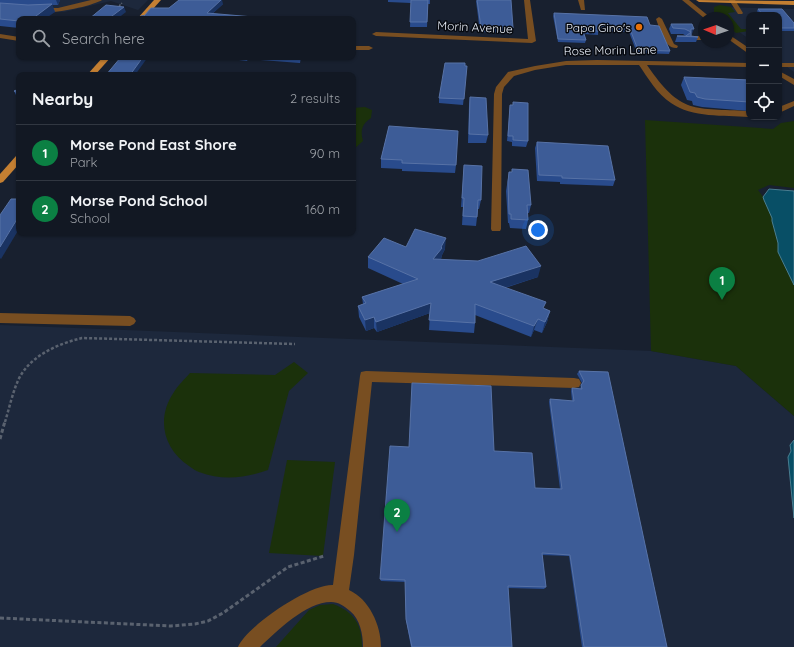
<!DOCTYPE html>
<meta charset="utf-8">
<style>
:root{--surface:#121823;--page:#1f2530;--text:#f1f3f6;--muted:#9ca0a6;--line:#313741;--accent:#0b8043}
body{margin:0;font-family:Quicksand,sans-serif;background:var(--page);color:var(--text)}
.controls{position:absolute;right:12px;top:12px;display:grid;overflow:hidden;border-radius:8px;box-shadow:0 1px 3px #0004}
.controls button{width:36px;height:36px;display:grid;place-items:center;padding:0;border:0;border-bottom:1px solid var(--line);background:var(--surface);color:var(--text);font:20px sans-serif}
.compass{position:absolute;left:698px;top:12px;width:36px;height:36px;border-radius:50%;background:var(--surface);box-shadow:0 1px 3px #0004;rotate:272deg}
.you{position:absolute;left:538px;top:230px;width:14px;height:14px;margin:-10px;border:3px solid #fff;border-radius:50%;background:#1a73e8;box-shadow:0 0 0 6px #1a73e833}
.badge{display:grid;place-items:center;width:26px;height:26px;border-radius:50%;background:var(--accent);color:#fff;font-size:13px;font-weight:700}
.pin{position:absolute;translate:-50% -33px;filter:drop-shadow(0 1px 2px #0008)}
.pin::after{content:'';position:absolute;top:21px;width:14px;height:12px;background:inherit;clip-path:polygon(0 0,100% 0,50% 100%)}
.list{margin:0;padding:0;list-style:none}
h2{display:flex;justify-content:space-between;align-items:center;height:52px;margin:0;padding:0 16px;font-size:17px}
h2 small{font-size:13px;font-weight:400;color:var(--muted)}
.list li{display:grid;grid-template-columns:26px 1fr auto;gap:12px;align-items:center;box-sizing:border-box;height:56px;padding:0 16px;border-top:1px solid var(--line)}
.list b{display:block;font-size:15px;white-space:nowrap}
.list p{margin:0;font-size:13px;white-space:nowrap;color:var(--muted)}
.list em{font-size:13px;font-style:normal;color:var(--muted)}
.icon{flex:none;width:22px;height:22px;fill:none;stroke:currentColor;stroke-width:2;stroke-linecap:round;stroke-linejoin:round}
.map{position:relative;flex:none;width:794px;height:647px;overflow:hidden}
.search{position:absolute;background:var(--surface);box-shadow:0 1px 3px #0004;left:16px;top:16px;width:340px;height:44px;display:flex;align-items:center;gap:10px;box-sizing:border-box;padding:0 14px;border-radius:8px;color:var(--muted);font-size:15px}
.panel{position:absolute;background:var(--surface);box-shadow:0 1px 3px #0004;left:16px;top:72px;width:340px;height:164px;border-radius:8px}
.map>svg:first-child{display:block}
</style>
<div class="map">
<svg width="794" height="647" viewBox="0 0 794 647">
<rect width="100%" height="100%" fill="#18202f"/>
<g fill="#1d283c">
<polygon points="0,0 148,0 138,10 111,1 64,12 22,11"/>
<polygon points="718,7 794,9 794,72 779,61 779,15 749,15 749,39 738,31"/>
<polygon points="0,325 651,351 736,366 794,416 794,647 0,647"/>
</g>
<g fill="#1b310b">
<polygon points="720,5 731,7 735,12 728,13 741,29 747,29 749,31 736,33 728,26 728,18 719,18 714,13 714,7"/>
<path d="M365 107 372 110 371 118C362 124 360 130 363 141L353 150V108Z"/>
<polygon points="645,120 773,129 781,123 794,121 794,188 769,185 758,190 773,210 794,250 794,416 736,366 651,351"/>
<path d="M294 362 308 373 289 391 268 470C245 478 223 481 199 472 196 471 192 468 189 466 163 449 156 418 174 392 178 385 185 379 190 373L275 375Z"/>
<polygon points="287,460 335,462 323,556 269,553"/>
<path d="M333 604C354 612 362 624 362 647H276L309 610 320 605Z"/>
</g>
<g fill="#084f66" stroke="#4a7e91">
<polygon points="769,189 794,191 794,285 778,252 778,243 772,221 772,218 764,200 763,197"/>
<polygon points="794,440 794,518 788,457 791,451 790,445"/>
</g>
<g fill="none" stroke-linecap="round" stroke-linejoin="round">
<polyline stroke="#5a626f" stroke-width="1.5" stroke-dasharray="2 1" stroke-linecap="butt" points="117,8 122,3"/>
<path stroke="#5a626f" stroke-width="2.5" stroke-dasharray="3 2" stroke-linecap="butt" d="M5 422C9 409 12 395 17 383 27 357 57 344 82 338L295 344"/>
<g stroke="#5a626f" stroke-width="3" stroke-dasharray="4 2.5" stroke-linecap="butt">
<polyline points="0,439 5,421"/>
<polyline points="0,618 171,626 195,624 208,621 223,613 288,567 324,556"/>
</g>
<g fill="#784e21" fill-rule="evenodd">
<path d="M91 0H102C93 6 44 17 36 10L39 8H58Z"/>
<polygon points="524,0 530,0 536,41 532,43 376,36 372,34 376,32 528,39"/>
<polygon points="578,0 584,0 585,10 581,10"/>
<polygon points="682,0 689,0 711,18 704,18"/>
<polygon points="729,0 735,0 743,13 742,14 738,14"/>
<path d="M659 17 662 19 674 44 678 46 677 48C664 49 660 29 656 19Z"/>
<polygon points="0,34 19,37 19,41 0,38"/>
<polygon points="728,34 749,48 749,54 728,39"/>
<rect x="690" y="36" width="14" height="4"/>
<polygon points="353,46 369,46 373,48 369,50 353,50"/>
<path d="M597 60 749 63V67L647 65C681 115 694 108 749 111V117C724 115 692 118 671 103 657 94 648 78 639 65H566L535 70 514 76 504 87 502 94 501 229 500 231H492L491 229 494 94 496 87 508 72 535 66 566 61Z"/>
<rect x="779" y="63" width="15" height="4"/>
<polygon points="779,71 794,79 794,85 779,76"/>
<polygon points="794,101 794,106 779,113 779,107"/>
<polygon points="0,313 130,316 134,318 136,321 134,324 130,326 0,323"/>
<path d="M366 371 574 378 579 379 581 383 579 387 574 388 372 382 354 555 349 590C369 599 381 625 381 647H363C363 634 360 619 350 611 344 606 339 602 331 602 306 602 277 631 260 647H238C247 626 309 584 333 585L360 376 361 372Z"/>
</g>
<g fill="#c47f32" fill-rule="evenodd">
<polygon points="154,0 161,0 144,19 137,19"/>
<polygon points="696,0 794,1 794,5 699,2"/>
<polygon points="103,57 111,57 95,75 87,75"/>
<polygon points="19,155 19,164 3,182 0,183 0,174 16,156"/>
</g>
</g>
<g fill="#294b8c">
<polygon points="0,0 60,0 58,5 52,5 55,12 19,19 19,28 0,26"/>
<polygon points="388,0 430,0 430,4 428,4 427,27 410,27 411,3 388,2"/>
<polygon points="477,0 513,28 513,33 480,32 476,1"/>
<polygon points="223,4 212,14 265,18 265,19 142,19 141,16 169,8"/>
<polygon points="758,9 782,9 794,23 794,31 779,31 779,15 760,15 757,11"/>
<polygon points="554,13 650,25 670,51 669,54 637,53 629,32 598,31 598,35 584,34 586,40 585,43 558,42 553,16"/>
<polygon points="671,24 692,24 692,34 691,35 691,36 698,37 696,42 675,42 677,36 686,36 683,34 671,34 669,29"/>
<polygon points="223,57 301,57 300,63 248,59 247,61 223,58"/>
<polygon points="465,66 467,66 463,105 439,103 439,98"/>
<polygon points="684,77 749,80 749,111 702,107 693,105 692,101 687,100 681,85"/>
<polygon points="19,89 19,98 17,97 14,91"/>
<polygon points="470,97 488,135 486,143 468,143 469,105"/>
<polygon points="510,105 528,141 526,147 512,146 512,142 507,141"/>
<polygon points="389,126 456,165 455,173 402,171 402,169 381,168 381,159"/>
<polygon points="537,142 615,180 613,186 560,184 560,182 537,181 535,148"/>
<polygon points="464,165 481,200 479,209 478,209 476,226 462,225 463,207 461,207"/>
<polygon points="512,169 531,205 529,213 527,213 528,220 526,229 510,228 509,223 508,223 506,191 509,172 512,172"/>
<polygon points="406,247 445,249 442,255 441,259 538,277 505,288 544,309 550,311 547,322 542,333 534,330 531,337 475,315 475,323 474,333 429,330 430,313 377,332 374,328 366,331 359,317 358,306 363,304 362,297 403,284 368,268 368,257"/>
<polygon points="579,371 608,372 667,647 582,647 569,556 542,555 546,587 544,589 508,588 512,647 411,647 406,620 405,582 381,581 380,579 494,451 535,488 560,489 549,402 550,399 572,401 571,391 572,388 580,389 582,383 577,374"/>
</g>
<g fill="#1a3362">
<polygon points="56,0 60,0 58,5"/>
<polygon points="221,0 222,0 223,4 208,18 207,13"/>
<polygon points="52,4 55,12 45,19 32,19"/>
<polygon points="124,7 126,12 117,19 108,19"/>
<polygon points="691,29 694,29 692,34 689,35"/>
<polygon points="143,57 148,57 135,75 130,75"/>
<polygon points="19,216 19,229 1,259 0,258 0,247"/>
<polygon points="446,238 445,249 442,255 441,259 432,270 433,259"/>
<polygon points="541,266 538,277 488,293 490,282"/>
<polygon points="431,303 430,313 377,332 376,322"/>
<polygon points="550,311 547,322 542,333 545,322"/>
<polygon points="374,317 374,328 366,331 365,320"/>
<polygon points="538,319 534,330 531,337 534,326"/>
</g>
<g fill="#3d5c97" stroke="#5772a6">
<polygon points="179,0 221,0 207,13 265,18 263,19 162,19 141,16 144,16 151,8 169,8"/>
<polygon points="411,0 428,0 427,22 410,22"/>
<polygon points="477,0 511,0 513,28 481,27"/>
<polygon points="0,3 28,5 52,4 32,19 19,19 19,21 0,19"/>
<polygon points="106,5 124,7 108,19 89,19"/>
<polygon points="758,9 782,9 794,23 794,28 779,28 779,15 763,15"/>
<polygon points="554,13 647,17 650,25 659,26 670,51 638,50 630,29 597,28 599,31 583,31 586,40 558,39"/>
<polygon points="671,24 692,24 694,29 691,29 691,36 698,37 677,36 686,36 691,32 685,29 673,28"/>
<polygon points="121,57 143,57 130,75 106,75"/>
<polygon points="277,57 300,57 300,59"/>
<polygon points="445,63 465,63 465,66 467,66 464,99 439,98"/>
<polygon points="684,77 749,80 749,102 705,99 697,97 695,93 690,92"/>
<polygon points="19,89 19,94 14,91"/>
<polygon points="470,97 486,98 488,135 469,134"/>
<polygon points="513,102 528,103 528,141 513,140 513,136 508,136 510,105 513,105"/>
<polygon points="389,126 458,131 456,165 402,163 402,160 381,159"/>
<polygon points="537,142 608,146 615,180 562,178 562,176 539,175"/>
<polygon points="464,165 482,166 481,200 478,200 477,217 463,216 464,198 462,198"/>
<polygon points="512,169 528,170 531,205 527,205 528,220 511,219 511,214 509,214 508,182 509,172 512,172"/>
<polygon points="11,199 19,199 19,216 0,247 0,215"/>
<polygon points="415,229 446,238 441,247 442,248 433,259 478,261 526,246 541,266 490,282 546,302 543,308 550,311 545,322 538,319 534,326 475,304 475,323 429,320 431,303 376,322 374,317 365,320 358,306 366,303 362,297 418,279 368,257 384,238 406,247"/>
<polygon points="579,371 608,372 667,647 584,647 570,555 542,553 546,587 508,586 512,647 412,647 406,619 405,580 380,579 390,446 409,447 412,383 491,386 494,451 532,453 535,488 562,489 550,399 574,401 572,388 582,389 581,385 584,381"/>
</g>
<circle fill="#e8710a" stroke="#070a10" stroke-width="1.5" cx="639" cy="27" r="4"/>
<g text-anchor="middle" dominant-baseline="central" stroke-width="3" stroke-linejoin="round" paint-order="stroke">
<g font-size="12" fill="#e4eaf4" stroke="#070a10">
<text transform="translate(475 27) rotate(3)">Morin Avenue</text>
<text transform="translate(610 50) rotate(-1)">Rose Morin Lane</text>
</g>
<g font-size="12" fill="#e4eaf4" stroke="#070a10" text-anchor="end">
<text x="631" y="27">Papa Gino's</text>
</g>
</g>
</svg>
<div class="controls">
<button>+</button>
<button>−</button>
<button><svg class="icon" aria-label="locate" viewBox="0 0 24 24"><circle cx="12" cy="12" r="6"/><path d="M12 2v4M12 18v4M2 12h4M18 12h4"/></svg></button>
</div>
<svg class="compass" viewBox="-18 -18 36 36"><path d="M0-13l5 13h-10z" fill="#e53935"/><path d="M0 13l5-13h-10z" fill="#9ca0a6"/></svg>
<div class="you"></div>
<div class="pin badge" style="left:722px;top:300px">1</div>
<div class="pin badge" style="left:397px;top:532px">2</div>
<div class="search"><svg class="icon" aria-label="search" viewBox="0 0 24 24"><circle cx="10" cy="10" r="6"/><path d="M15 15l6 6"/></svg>Search here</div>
<section class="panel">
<h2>Nearby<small>2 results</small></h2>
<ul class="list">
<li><span class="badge">1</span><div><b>Morse Pond East Shore</b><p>Park</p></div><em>90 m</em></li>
<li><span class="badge">2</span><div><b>Morse Pond School</b><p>School</p></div><em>160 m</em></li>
</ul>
</section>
</div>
